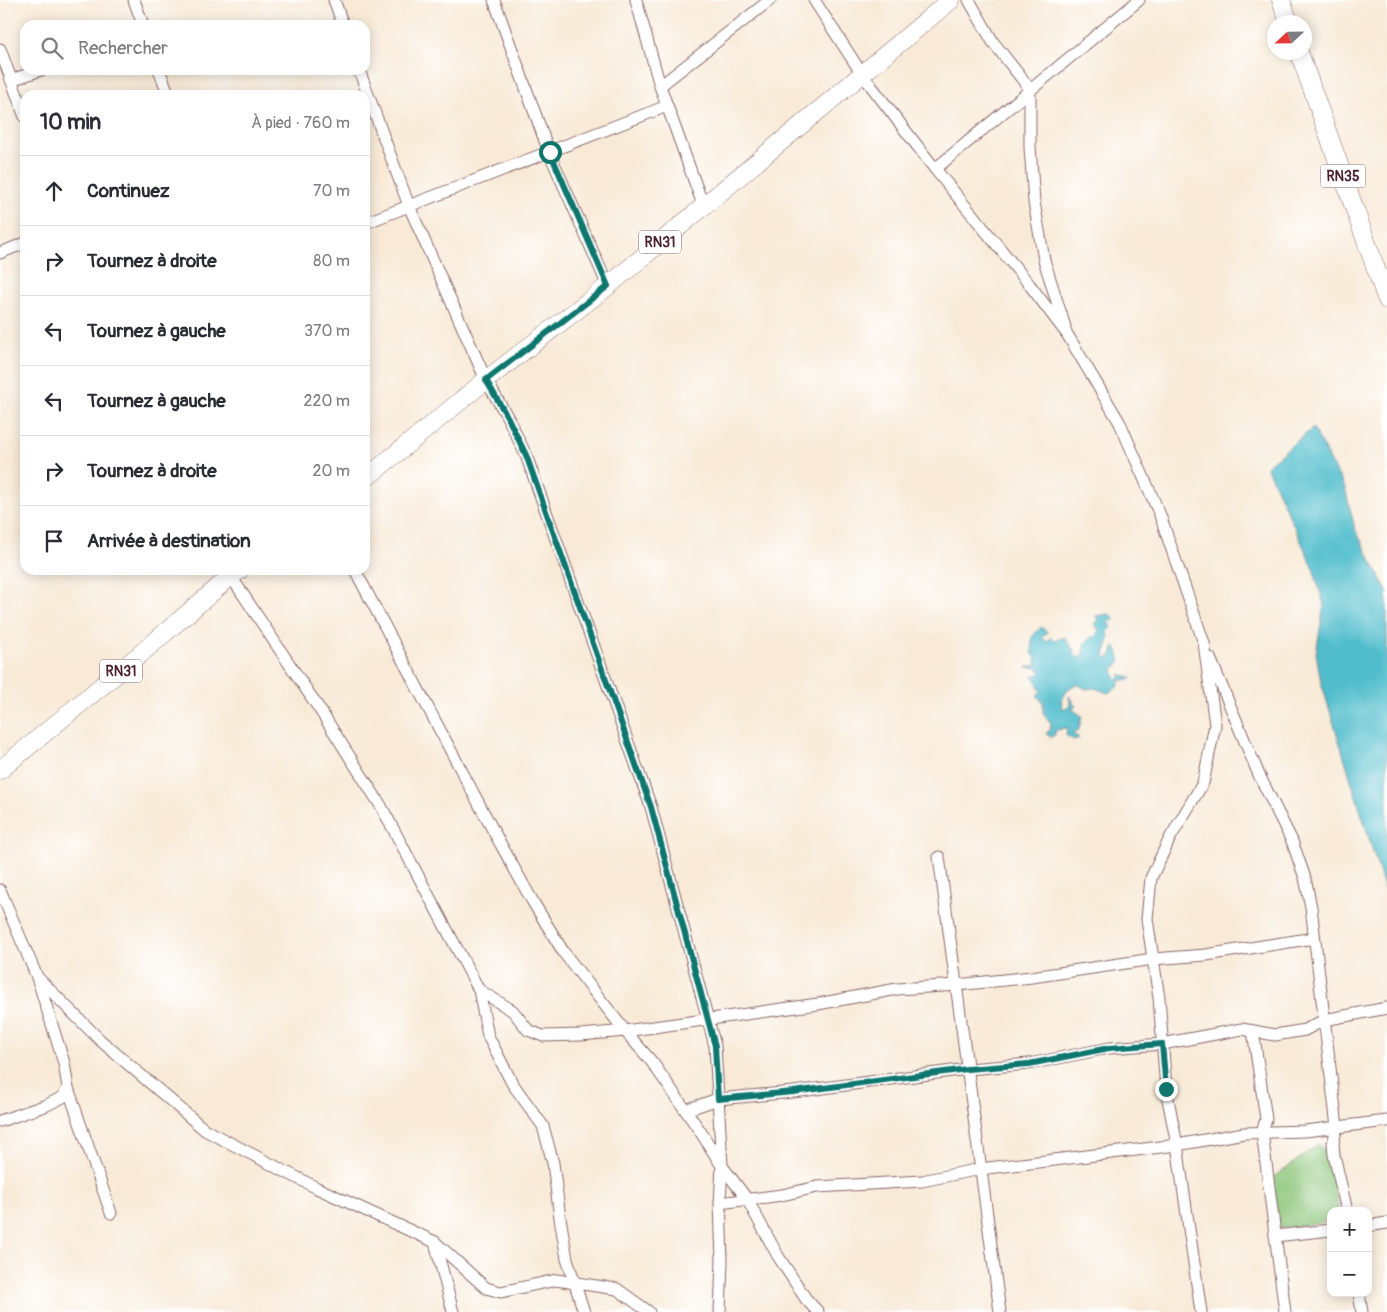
<!DOCTYPE html>
<html lang="fr">
<meta charset="utf-8">
<style>
:root{--surface:#fff;--page:#f2f2f3;--text:#2b2b33;--muted:#7c7c81;--line:#e1e1e2}
body{margin:0;font-family:Pangolin,sans-serif;background:var(--page);color:var(--text)}
.controls{position:absolute;right:15px;bottom:15px;display:grid;overflow:hidden;border-radius:10px;box-shadow:0 2px 12px #0003}
.controls button{width:45px;height:45px;display:grid;place-items:center;padding:0;border:0;border-bottom:1px solid var(--line);background:var(--surface);color:var(--text);font:25px sans-serif}
.compass{position:absolute;left:1267px;top:15px;width:45px;height:45px;border-radius:50%;background:var(--surface);box-shadow:0 2px 12px #0003;rotate:248deg}
.stop{position:absolute;width:15px;height:15px;margin:-11px;border:4px solid #0f766e;border-radius:50%;background:#fff}
.stop.end{background:#0f766e;border-color:#fff;box-shadow:0 1px 5px #0008}
.list{margin:0;padding:0;list-style:none}
h2{display:flex;justify-content:space-between;align-items:center;height:65px;margin:0;padding:0 20px;font-size:21px}
h2 small{font-size:16px;font-weight:400;color:var(--muted)}
.list li{display:grid;grid-template-columns:32px 1fr auto;gap:15px;align-items:center;box-sizing:border-box;height:70px;padding:0 20px;border-top:1px solid var(--line)}
.list b{display:block;font-size:19px;white-space:nowrap}
.list em{font-size:16px;font-style:normal;color:var(--muted)}
.icon{flex:none;width:28px;height:28px;fill:none;stroke:currentColor;stroke-width:2;stroke-linecap:round;stroke-linejoin:round}
.map{position:relative;flex:none;width:1387px;height:1312px;overflow:hidden}
.search{position:absolute;background:var(--surface);box-shadow:0 2px 12px #0003;left:20px;top:20px;width:350px;height:55px;display:flex;align-items:center;gap:12px;box-sizing:border-box;padding:0 18px;border-radius:15px;color:var(--muted);font-size:19px}
.panel{position:absolute;background:var(--surface);box-shadow:0 2px 12px #0003;left:20px;top:90px;width:350px;height:485px;border-radius:15px}
.map>svg:first-child{display:block}
</style>
<div class="map">
<svg width="1387" height="1312" viewBox="0 0 1387 1312">
<rect width="100%" height="100%" fill="#fff"/>
<filter id="ink" filterUnits="userSpaceOnUse"><feTurbulence type="fractalNoise" baseFrequency=".02" numOctaves="2"/><feDisplacementMap in="SourceGraphic" scale="10" xChannelSelector="R" yChannelSelector="G"/><feConvolveMatrix kernelMatrix="1 2 1 2 8 2 1 2 1" color-interpolation-filters="sRGB"/></filter>
<filter id="wash" filterUnits="userSpaceOnUse"><feTurbulence type="fractalNoise" baseFrequency=".0096" numOctaves="4" result="noise"/><feDisplacementMap in="SourceGraphic" scale="20" xChannelSelector="R" yChannelSelector="G"/><feGaussianBlur stdDeviation="1.12" result="paint"/><feColorMatrix in="noise" values="0 0 0 0 0 0 0 0 0 0 0 0 0 0 0 0 0 1.4 0 .05"/><feComposite in="paint" operator="in"/></filter>
<g filter="url(#wash)">
<rect width="100%" height="100%" fill="#f8ead7"/>
<polygon fill="#8dc67a" stroke="#6c7252" points="1319,1144 1331,1160 1339,1211 1331,1211 1331,1221 1280,1229 1272,1179"/>
<g fill="#51bdcc" stroke="#4e6e7c">
<polygon points="1313,428 1345,488 1355,529 1387,591 1387,897 1321,682 1316,653 1324,605 1312,565 1266,466"/>
<path d="M1108 614 1113 616 1114 621 1110 620 1108 621 1112 627 1108 632 1109 638 1105 657 1108 658 1112 655 1114 647 1117 648 1121 661 1113 670 1116 679 1120 678V674L1133 678 1125 680H1121L1118 687 1108 693 1094 688 1086 689 1077 684 1069 688 1061 701 1063 709 1070 705 1069 696 1073 700V704L1076 706 1074 708H1072V709L1082 716 1078 732 1072 733 1079 738 1074 740 1066 735 1067 727 1055 731V735L1051 737 1046 734 1050 729 1051 723 1043 714V703L1037 695 1041 691 1033 676 1041 674 1038 668 1027 667 1037 665 1035 657 1032 653V637L1041 627 1048 632 1042 637 1047 642 1051 637 1055 640 1065 637C1068 643 1070 644 1073 649 1075 652 1074 655 1077 658L1084 655V645L1091 637H1095L1099 630 1095 625V622L1099 620 1095 616Z"/>
</g>
</g>
<g filter="url(#ink)">
<g fill="none" stroke-linecap="round" stroke-linejoin="round">
<g stroke="#876667" stroke-width="13">
<g id="minor">
<polyline points="134,0 143,25"/>
<polyline points="334,0 343,25"/>
<polyline points="494,0 549,152 608,286"/>
<polyline points="636,0 660,86 703,205"/>
<polyline points="814,0 862,74 935,169 1029,284 1067,334 1120,423 1160,515 1204,643 1215,725 1203,783 1170,838 1151,878 1147,919 1159,998 1166,1089 1177,1145 1201,1312"/>
<polyline points="969,0 993,42 1030,89 1030,147 1034,202 1044,260 1065,327"/>
<polyline points="0,49 25,117"/>
<polyline points="159,70 169,95"/>
<polyline points="359,70 409,206 486,380 508,418 526,455 651,807 715,1046 722,1166 720,1203 722,1261 720,1312"/>
<polyline points="11,80 41,70"/>
<polyline points="660,86 770,0"/>
<polyline points="935,169 1139,0"/>
<polyline points="365,223 667,106"/>
<polyline points="0,253 25,243"/>
<polyline points="355,570 495,834 533,902 564,953 625,1031 652,1062 700,1131 722,1166 747,1199 778,1256 806,1299 818,1312"/>
<polyline points="228,572 320,710 381,806 479,990 488,1036 512,1083 543,1126 553,1163 560,1218 567,1259 584,1312"/>
<polyline points="1210,658 1259,775 1292,841 1305,878 1311,907 1337,1127 1333,1143 1334,1155 1347,1211"/>
<polyline points="939,857 1000,1312"/>
<polyline points="0,890 37,977 64,1063 68,1088 63,1097 47,1105 0,1121"/>
<polyline points="37,977 100,1040 205,1130 317,1188 435,1242 486,1288 501,1292 556,1280 617,1289 649,1312"/>
<polyline points="479,990 513,1011 528,1030 543,1036 581,1035 625,1031 818,1004 897,989 957,985 1032,977 1153,959 1206,955 1314,938"/>
<polyline points="1253,1031 1266,1119 1262,1132 1285,1312"/>
<polyline points="68,1088 111,1213"/>
<polyline points="686,1110 718,1099 793,1092 967,1069 1029,1064 1109,1048 1162,1044 1242,1029 1275,1035 1305,1030 1324,1020 1387,1008"/>
<polyline points="720,1203 782,1195 817,1187 922,1181 980,1169 1177,1145 1244,1133 1305,1131 1387,1121"/>
<polyline points="1368,1226 1387,1223"/>
<polyline points="1275,1236 1331,1230"/>
<polyline points="435,1242 453,1312"/>
<polyline points="1359,1293 1362,1312"/>
</g>
</g>
<g stroke="#876667" stroke-width="19">
<g id="primary">
<polyline points="1281,0 1289,22"/>
<polyline points="1299,52 1387,300"/>
<polyline points="365,479 486,380 608,286 951,0"/>
<polyline points="0,770 138,656 231,576 240,570"/>
</g>
</g>
<use href="#minor" stroke="#fff" stroke-width="11"/>
<use href="#primary" stroke="#fff" stroke-width="18"/>
</g>
</g>
<g fill="none" stroke-linecap="round" stroke-linejoin="round" filter="url(#ink)">
<polyline stroke="#0f766e" stroke-width="6" points="550,152 608,286 486,380 508,418 526,455 651,807 715,1046 718,1099 793,1092 967,1069 1029,1064 1109,1048 1162,1044 1166,1089"/>
</g>
<g text-anchor="middle" dominant-baseline="central" stroke-width="4" stroke-linejoin="round" paint-order="stroke">
<g fill="#fff" stroke="#80626b" stroke-width="1">
<rect x="1320.5" y="164.5" width="45" height="23" rx="4"/>
<rect x="639" y="230.5" width="42" height="23" rx="4"/>
<rect x="100" y="659.5" width="42" height="23" rx="4"/>
</g>
<g font-size="14" font-weight="bold" fill="#4a1f2b">
<text x="1343" y="176">RN35</text>
<text x="660" y="242">RN31</text>
<text x="121" y="671">RN31</text>
</g>
</g>
</svg>
<div class="controls">
<button>+</button>
<button>−</button>
</div>
<svg class="compass" viewBox="-18 -18 36 36"><path d="M0-13l5 13h-10z" fill="#e53935"/><path d="M0 13l5-13h-10z" fill="#7c7c81"/></svg>
<div class="stop" style="left:550px;top:152px"></div>
<div class="stop end" style="left:1166px;top:1089px"></div>
<div class="search"><svg class="icon" aria-label="search" viewBox="0 0 24 24"><circle cx="10" cy="10" r="6"/><path d="M15 15l6 6"/></svg>Rechercher</div>
<section class="panel">
<h2>10 min<small>À pied · 760 m</small></h2>
<ul class="list">
<li><svg class="icon" aria-label="ahead" viewBox="0 0 24 24"><path d="M12 20V5M6 11l6-6 6 6"/></svg><div><b>Continuez</b></div><em>70 m</em></li>
<li><svg class="icon" aria-label="right" viewBox="0 0 24 24"><path d="M7 20v-9h11M14 6l5 5-5 5"/></svg><div><b>Tournez à droite</b></div><em>80 m</em></li>
<li><svg class="icon" aria-label="left" viewBox="0 0 24 24"><path d="M17 20v-9H6M10 6l-5 5 5 5"/></svg><div><b>Tournez à gauche</b></div><em>370 m</em></li>
<li><svg class="icon" aria-label="left" viewBox="0 0 24 24"><path d="M17 20v-9H6M10 6l-5 5 5 5"/></svg><div><b>Tournez à gauche</b></div><em>220 m</em></li>
<li><svg class="icon" aria-label="right" viewBox="0 0 24 24"><path d="M7 20v-9h11M14 6l5 5-5 5"/></svg><div><b>Tournez à droite</b></div><em>20 m</em></li>
<li><svg class="icon" aria-label="arrive" viewBox="0 0 24 24"><path d="M6 21V4h12l-3 4 3 4H6"/></svg><div><b>Arrivée à destination</b></div></li>
</ul>
</section>
</div>
